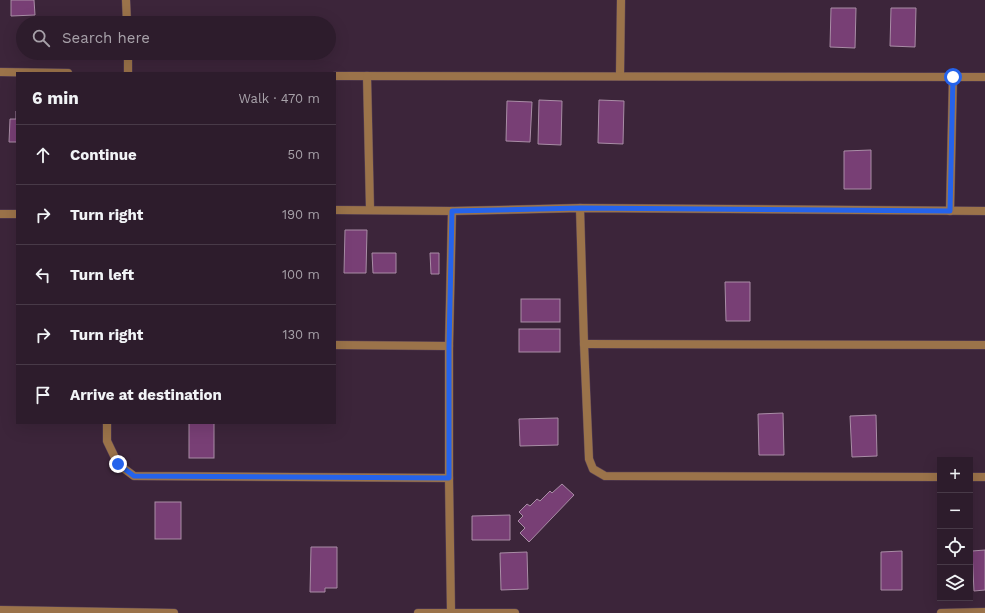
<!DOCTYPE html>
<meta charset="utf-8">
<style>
:root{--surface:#2d1c2c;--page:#392938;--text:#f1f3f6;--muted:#a7a1a9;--line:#483a48}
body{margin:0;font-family:"Work Sans",sans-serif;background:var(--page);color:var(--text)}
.controls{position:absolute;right:12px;bottom:12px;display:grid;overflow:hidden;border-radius:0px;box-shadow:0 4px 16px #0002}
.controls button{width:36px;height:36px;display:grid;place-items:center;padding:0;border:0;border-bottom:1px solid var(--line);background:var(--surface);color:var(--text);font:20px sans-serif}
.stop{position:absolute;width:12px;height:12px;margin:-9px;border:3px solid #2563eb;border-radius:50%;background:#fff}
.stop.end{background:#2563eb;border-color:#fff;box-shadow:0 1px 4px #0008}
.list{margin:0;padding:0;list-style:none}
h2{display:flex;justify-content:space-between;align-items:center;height:52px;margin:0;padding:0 16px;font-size:17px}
h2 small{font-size:13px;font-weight:400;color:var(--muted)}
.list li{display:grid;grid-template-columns:26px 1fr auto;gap:12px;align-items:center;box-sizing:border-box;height:60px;padding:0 16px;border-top:1px solid var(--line)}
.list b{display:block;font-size:15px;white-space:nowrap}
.list em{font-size:13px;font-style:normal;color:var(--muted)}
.icon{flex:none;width:22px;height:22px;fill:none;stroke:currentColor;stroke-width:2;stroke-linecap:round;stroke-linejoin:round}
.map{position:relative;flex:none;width:985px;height:613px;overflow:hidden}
.search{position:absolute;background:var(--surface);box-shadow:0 4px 16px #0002;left:16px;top:16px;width:320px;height:44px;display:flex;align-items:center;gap:10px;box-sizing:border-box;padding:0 14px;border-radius:22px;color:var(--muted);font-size:15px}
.panel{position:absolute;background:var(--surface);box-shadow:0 4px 16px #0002;left:16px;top:72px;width:320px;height:352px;border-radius:0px}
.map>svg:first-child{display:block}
</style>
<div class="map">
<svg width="985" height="613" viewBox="0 0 985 613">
<rect width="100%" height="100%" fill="#3c253a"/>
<g fill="#783f75" stroke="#a98da6">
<polygon points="11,0 34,0 35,15 11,16"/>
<polygon points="831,8 856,8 855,48 830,47"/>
<polygon points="891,8 916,8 915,47 890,46"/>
<polygon points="539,100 562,101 561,145 538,144"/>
<polygon points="599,100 624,101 623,144 598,143"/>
<polygon points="507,101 532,102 530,142 506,141"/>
<polygon points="16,111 17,111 17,142 9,142 10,119 16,119"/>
<polygon points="871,150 871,189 844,189 844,151"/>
<polygon points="345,230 367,230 366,273 344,273"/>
<polygon points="372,253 396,253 396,273 373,273"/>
<polygon points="430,253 439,253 439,274 431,274"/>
<polygon points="725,282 750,282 750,321 726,321"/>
<rect x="521" y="299" width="39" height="23"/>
<rect x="519" y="329" width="41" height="23"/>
<polygon points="783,413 784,455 759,455 758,414"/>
<polygon points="876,415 877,456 852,457 850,416"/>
<polygon points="558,418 558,445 520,446 519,419"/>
<rect x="189" y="423" width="25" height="35"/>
<polygon points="562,484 574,495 529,542 520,533 525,528 518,521 523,516 519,512 527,504 530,506 537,499 540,501 550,491 552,493"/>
<rect x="155" y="502" width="26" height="37"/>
<polygon points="510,515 510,540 472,540 472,516"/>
<polygon points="311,547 337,547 337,588 325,588 325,592 310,592"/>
<polygon points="985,550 985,590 974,591 972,551"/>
<polygon points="902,551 902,590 881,590 881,552"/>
<polygon points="527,552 528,589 501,590 500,553"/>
</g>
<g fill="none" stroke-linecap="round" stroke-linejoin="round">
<g stroke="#594357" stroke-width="9">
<g id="minor">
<polyline points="126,0 127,23"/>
<polyline points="128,53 128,73"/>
<polyline points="0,72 68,73"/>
<polyline points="620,75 621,0"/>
<polyline points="335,76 985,77"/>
<polyline points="367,76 370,209"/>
<polyline points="580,208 584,344 589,459 593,469 605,476 940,477"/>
<polyline points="335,210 452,211 580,208 985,211"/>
<polyline points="950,211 953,77"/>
<polyline points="0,214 17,214"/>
<polyline points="584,344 985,345"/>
<polyline points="335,345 449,346"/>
<polyline points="107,423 107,441 118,464 134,476 449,478"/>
<polyline points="970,477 985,477"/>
<polyline points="0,610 174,613"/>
<polyline points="451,612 449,478 449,346 452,211"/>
<polyline points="418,613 515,613"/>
<polyline points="941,613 985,612"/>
</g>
</g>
<use href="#minor" stroke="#9b734a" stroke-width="8"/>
</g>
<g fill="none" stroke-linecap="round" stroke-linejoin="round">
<polyline stroke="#2563eb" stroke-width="5" points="118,464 134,476 449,478 449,346 452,211 580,208 950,211 953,77"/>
</g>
</svg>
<div class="controls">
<button>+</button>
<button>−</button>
<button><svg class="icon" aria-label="locate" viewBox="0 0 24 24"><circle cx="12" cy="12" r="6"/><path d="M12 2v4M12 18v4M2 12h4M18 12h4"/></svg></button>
<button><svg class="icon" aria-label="layers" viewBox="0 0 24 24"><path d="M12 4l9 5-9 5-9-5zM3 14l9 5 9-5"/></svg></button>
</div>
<div class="stop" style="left:953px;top:77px"></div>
<div class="stop end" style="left:118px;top:464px"></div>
<div class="search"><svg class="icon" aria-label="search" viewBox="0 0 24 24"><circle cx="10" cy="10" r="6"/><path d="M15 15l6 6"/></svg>Search here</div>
<section class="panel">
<h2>6 min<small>Walk · 470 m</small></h2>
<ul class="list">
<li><svg class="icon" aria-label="ahead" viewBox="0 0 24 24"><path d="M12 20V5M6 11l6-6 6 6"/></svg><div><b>Continue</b></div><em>50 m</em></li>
<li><svg class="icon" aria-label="right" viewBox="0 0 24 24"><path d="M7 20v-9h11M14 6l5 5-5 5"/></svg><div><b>Turn right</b></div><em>190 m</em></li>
<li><svg class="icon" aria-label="left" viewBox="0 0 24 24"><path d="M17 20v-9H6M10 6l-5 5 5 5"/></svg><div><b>Turn left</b></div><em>100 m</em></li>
<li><svg class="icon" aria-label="right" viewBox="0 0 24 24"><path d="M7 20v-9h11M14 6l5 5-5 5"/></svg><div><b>Turn right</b></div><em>130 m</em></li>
<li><svg class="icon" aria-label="arrive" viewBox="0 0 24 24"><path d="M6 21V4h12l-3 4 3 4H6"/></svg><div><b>Arrive at destination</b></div></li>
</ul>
</section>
</div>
